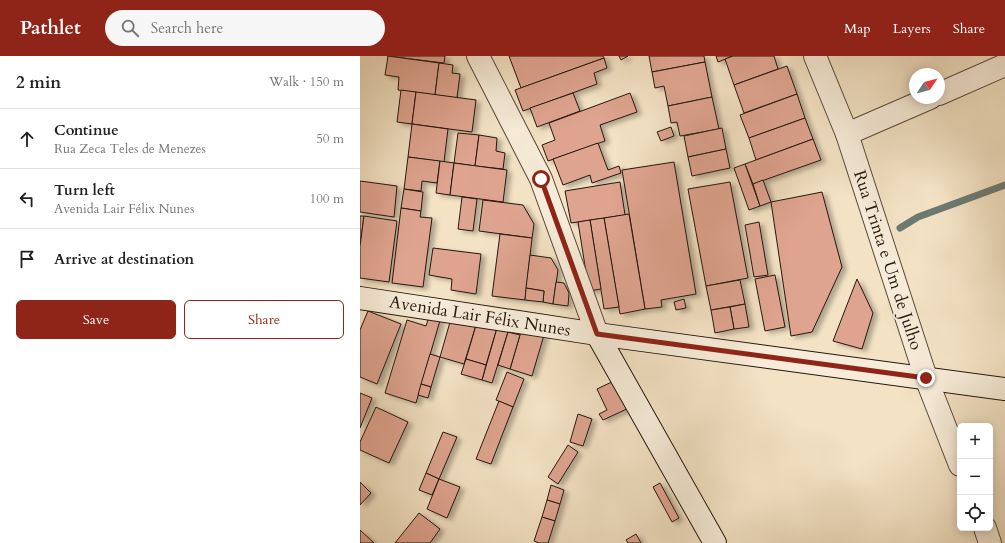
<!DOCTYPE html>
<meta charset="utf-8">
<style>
:root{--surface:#fff;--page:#f6f6f6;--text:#202124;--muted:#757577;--line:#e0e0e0;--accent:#8f2418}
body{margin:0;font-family:Cardo,serif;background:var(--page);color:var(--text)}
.controls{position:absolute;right:12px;bottom:12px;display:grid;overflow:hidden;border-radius:6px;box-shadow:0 2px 10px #0003}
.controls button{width:36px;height:36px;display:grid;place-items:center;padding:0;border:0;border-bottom:1px solid var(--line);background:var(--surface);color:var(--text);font:20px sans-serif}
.compass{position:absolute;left:549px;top:12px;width:36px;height:36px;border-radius:50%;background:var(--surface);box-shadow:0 2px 10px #0003;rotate:55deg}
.stop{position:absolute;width:12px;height:12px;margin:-9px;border:3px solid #8f2418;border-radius:50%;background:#fff}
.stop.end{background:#8f2418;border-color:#fff;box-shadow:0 1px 4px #0008}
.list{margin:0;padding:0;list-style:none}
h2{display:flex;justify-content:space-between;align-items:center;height:52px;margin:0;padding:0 16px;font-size:17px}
h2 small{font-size:13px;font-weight:400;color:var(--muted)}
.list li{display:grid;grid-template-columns:26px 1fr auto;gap:12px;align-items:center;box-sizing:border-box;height:60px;padding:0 16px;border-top:1px solid var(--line)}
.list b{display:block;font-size:15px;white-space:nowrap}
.list p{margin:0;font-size:13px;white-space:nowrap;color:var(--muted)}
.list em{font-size:13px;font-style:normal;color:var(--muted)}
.actions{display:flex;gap:8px;padding:12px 16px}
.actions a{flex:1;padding:9px 0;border:1px solid var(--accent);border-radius:6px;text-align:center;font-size:14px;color:var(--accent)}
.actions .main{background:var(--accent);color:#fff}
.icon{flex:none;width:22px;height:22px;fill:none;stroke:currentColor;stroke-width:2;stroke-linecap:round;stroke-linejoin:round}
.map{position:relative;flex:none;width:645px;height:487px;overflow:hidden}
header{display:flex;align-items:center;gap:24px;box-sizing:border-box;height:56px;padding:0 20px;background:var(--accent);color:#fff}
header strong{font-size:19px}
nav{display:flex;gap:22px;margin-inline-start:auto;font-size:14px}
.search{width:280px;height:36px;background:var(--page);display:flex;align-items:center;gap:10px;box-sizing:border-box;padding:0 14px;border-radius:22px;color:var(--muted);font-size:15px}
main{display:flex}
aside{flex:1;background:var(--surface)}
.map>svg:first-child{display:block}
</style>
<header>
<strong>Pathlet</strong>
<div class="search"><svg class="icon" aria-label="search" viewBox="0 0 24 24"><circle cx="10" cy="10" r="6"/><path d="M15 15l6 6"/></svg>Search here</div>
<nav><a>Map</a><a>Layers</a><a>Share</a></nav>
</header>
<main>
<aside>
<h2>2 min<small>Walk · 150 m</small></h2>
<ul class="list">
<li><svg class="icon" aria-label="ahead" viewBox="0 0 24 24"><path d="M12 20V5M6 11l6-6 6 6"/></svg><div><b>Continue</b><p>Rua Zeca Teles de Menezes</p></div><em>50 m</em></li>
<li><svg class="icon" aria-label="left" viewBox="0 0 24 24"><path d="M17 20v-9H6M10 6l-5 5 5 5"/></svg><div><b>Turn left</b><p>Avenida Lair Félix Nunes</p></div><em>100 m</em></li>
<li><svg class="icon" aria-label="arrive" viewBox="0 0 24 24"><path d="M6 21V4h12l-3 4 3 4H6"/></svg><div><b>Arrive at destination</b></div></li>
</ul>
<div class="actions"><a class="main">Save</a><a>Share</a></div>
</aside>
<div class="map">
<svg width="645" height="487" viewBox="0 0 645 487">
<defs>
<filter id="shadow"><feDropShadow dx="4.5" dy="2.5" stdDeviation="2" flood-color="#0004"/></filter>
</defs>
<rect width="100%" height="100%" fill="#f3e2c4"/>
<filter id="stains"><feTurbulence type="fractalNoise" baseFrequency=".005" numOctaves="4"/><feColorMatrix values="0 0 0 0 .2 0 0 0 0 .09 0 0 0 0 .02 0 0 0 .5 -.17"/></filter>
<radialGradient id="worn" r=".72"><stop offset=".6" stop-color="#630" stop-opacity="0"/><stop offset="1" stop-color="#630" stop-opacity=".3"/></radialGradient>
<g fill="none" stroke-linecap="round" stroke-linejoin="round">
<polyline stroke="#6c7a72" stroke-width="7" points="540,172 558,161 645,129"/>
</g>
<g fill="#dfa490" stroke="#25160d" filter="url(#shadow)">
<polygon points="27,0 85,0 84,7"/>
<polygon points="28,0 79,7 75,39 38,34 39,21 25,19"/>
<polygon points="149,0 243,0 244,2 161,32"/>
<polygon points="259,0 268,0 261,4"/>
<polygon points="289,0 344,0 345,6 292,16"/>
<polygon points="356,0 373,0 358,6"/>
<polygon points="373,0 414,0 418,13 374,29 365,3"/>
<polygon points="244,2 247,12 234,17 237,28 163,55 155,34"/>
<polygon points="345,6 352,41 308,50 304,30 295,32 292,16"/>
<polygon points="79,7 93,9 92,17 100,18 97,42 75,39"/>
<polygon points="427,10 437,38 384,57 374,29"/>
<polygon points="41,34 56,36 52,68 37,66"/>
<polygon points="56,36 116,44 112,76 52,68"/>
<polygon points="213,37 220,55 177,71 170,52"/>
<polygon points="270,37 277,56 240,69 245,85 188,105 182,89 195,84 189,67"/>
<polygon points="437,38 445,62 389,82 380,59"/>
<polygon points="352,41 359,73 320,80 317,66 311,67 308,50"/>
<polygon points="445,62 453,83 396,104 389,82"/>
<polygon points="52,68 88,73 84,106 48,101"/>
<polygon points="311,71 314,80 301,85 297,76"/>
<polygon points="362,72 366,93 328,101 324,80"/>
<polygon points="98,77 119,79 115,110 94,107"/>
<polygon points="119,79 137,82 136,95 145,97 143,113 115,110"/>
<polygon points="453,83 461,104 393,128 385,108"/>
<polygon points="238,87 248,114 259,110 261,117 232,127 230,119 203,129 193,103"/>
<polygon points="366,93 370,112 332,120 328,101"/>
<polygon points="48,101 80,105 77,127 62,125 61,135 44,133"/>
<polygon points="80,105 94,107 90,139 76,137"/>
<polygon points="314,106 336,238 301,244 302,251 285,253 262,114"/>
<polygon points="94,107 147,114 143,146 90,139"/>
<polygon points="385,108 400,150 389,154 374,112"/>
<polygon points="403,124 411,146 400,150 393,128"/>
<polygon points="0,125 37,130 34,161 0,156"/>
<polygon points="260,126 265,159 211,167 205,135"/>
<polygon points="370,126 388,222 346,230 328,133"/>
<polygon points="44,133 63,136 61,155 41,152"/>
<polygon points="462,136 482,211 452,276 431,280 411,146"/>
<polygon points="102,141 117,143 113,175 98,173"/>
<polygon points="123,144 163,149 174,168 172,182 119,175"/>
<polygon points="41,152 61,155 60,161 72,162 63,231 32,227"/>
<polygon points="269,158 285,253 260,258 244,162"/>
<polygon points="0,160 4,160 0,190"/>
<polygon points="4,160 37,165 29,226 0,222 0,190"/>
<polygon points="244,162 259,251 244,253 230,164"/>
<polygon points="230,164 241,233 229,235 218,166"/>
<polygon points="399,166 408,219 394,221 385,169"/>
<polygon points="140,178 172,182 165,244 132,240"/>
<polygon points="73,192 121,198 116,238 91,234 92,223 69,219"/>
<polygon points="170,199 191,202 198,214 193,248 183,246 184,235 166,232"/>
<polygon points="415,219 425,271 405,275 395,223"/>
<polygon points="497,223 513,257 502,293 473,285"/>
<polygon points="380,224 385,248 351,254 346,230"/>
<polygon points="196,226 204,227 209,237 208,250 193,248"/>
<polygon points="166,232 184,235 183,246 165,244"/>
<polygon points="324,243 326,252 316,254 314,246"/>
<polygon points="385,248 389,271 374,273 370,251"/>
<polygon points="370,251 374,273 355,277 351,254"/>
<polygon points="8,255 41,268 17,328 0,321 0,274"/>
<polygon points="70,257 81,261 56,347 25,337 47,264 66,270"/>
<polygon points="92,259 117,266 104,308 80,301"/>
<polygon points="117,266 137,272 126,309 106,303"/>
<polygon points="137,272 148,276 132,327 122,324"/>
<polygon points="162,272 184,279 172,320 150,313"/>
<polygon points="148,276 160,279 150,313 138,309"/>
<polygon points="70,298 80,301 71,331 61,328"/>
<polygon points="106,303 126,309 122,324 101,318"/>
<polygon points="147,316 164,323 153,351 136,344"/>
<polygon points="258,323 271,351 243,364 239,358 247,354 237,333"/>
<polygon points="61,328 71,331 68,342 58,339"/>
<polygon points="0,337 12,342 0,372"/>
<polygon points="139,345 153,351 131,408 116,403"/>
<polygon points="16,351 48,366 29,407 0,394 0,386"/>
<polygon points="218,358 232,363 223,390 210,386"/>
<polygon points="83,376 97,381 79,423 66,417"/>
<polygon points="208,389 218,396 198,428 188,421"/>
<polygon points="66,417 79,423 72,439 59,434"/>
<polygon points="79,423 100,431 87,462 67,453"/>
<polygon points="0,426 11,437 0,449"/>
<polygon points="300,427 319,462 312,466 293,431"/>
<polygon points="191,429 204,434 200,448 187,444"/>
<polygon points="187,444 200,448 195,465 182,461"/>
<polygon points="59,457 80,473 70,487 35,487"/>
<polygon points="182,461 195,465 188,487 179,487 174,485"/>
<polygon points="0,474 14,487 0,487"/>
<polygon points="276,478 281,487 268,487 266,484"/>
</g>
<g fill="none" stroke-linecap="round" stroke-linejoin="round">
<g stroke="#58493b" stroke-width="24">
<g id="street">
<polyline points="118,0 181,123 237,278"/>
<polyline points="455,0 487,78 566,322 600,409"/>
<polyline points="579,38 645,9"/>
<polyline points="487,78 570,42"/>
<polyline points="625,472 630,487"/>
</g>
</g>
<g stroke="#25160d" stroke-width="24">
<g id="secondary">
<polyline points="0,242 237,278 645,333"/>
<polyline points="237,278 355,487"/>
</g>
</g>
<use href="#street" stroke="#f7ecd9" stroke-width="22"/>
<use href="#secondary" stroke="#f7ecd9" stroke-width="22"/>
</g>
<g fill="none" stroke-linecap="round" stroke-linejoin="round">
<polyline stroke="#8f2418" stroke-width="5" points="181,123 237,278 566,322"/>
</g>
<g text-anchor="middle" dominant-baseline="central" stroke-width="3.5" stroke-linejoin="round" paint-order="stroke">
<g font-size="17" fill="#25160d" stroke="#f7ecd9">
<text transform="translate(528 204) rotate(72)">Rua Trinta e Um de Julho</text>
<text transform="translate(120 260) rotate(9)">Avenida Lair Félix Nunes</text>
</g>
</g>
<rect width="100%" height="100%" filter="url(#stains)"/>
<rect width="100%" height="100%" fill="url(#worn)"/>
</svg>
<div class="controls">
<button>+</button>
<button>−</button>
<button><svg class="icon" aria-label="locate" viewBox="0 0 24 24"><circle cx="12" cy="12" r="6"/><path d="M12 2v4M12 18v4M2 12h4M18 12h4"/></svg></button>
</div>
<svg class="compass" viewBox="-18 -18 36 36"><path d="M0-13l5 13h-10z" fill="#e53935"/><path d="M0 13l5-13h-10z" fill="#757577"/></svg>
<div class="stop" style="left:181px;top:123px"></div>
<div class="stop end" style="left:566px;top:322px"></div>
</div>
</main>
